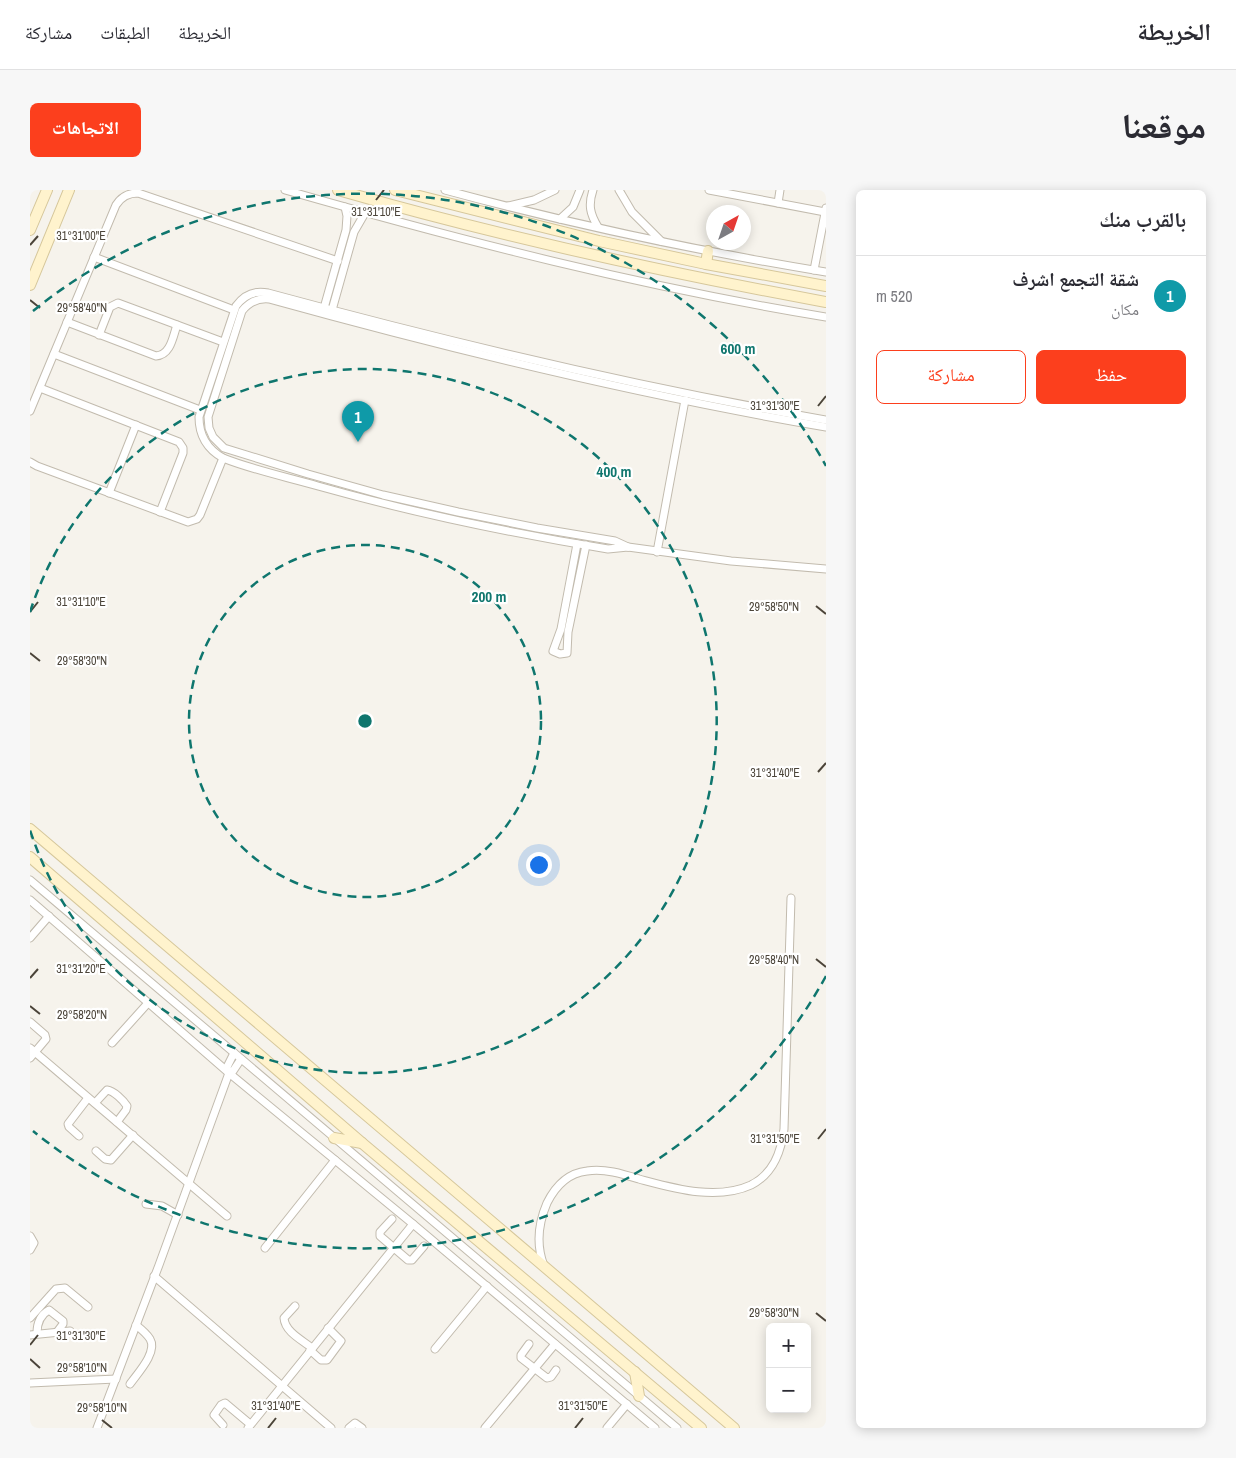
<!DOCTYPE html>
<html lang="ar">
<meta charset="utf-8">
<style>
:root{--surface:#fff;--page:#f7f7f7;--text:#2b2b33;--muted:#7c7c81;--line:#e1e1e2;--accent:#fc3f1d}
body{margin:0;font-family:"Archivo Narrow","Noto Naskh Arabic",sans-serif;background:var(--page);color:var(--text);direction:rtl}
.controls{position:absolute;right:15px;bottom:15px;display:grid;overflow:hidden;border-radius:8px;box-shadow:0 2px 12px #0003}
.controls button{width:45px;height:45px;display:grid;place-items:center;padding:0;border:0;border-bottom:1px solid var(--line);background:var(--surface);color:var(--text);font:25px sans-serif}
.compass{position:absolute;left:676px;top:15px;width:45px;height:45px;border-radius:50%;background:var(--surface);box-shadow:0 2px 12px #0003;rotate:40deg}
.you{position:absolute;left:508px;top:674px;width:18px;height:18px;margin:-12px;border:4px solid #fff;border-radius:50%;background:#1a73e8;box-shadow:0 0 0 8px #1a73e833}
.badge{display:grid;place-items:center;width:32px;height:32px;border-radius:50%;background:var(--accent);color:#fff;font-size:16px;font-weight:700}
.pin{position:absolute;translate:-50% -41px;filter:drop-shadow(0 1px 2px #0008)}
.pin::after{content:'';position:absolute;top:26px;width:18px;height:15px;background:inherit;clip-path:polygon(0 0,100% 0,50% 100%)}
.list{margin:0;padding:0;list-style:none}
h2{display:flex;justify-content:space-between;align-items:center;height:65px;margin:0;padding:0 20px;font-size:21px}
h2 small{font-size:16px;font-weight:400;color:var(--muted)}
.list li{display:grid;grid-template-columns:32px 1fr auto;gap:15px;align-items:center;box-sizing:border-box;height:80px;padding:0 20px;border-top:1px solid var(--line)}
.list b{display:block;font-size:19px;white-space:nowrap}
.list p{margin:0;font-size:16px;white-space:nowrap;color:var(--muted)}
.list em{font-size:16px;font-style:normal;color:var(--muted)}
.actions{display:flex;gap:10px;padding:15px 20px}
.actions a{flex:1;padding:11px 0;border:1px solid var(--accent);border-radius:8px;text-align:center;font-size:18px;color:var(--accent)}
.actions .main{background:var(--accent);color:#fff}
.map{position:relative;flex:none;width:796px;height:1238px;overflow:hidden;direction:ltr;border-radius:8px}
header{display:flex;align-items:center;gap:30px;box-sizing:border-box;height:70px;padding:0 25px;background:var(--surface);border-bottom:1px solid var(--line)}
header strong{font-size:24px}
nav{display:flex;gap:28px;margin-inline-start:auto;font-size:18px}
.intro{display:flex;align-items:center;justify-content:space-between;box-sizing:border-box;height:120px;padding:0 30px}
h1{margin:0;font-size:35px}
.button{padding:12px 22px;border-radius:8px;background:var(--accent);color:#fff;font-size:18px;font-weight:700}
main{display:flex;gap:30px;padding:0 30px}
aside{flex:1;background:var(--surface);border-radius:8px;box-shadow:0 2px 12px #0003}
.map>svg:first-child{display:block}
</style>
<header>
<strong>الخريطة</strong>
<nav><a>الخريطة</a><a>الطبقات</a><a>مشاركة</a></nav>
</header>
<div class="intro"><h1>موقعنا</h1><a class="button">الاتجاهات</a></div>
<main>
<aside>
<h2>بالقرب منك<small></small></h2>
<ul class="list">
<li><span class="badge" style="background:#0f9aa8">1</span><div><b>شقة التجمع اشرف</b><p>مكان</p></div><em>520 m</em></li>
</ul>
<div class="actions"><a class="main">حفظ</a><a>مشاركة</a></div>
</aside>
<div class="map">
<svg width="796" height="1238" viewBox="0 0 796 1238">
<rect width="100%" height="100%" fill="#f6f3ec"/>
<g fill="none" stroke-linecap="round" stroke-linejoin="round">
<g stroke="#c2bbae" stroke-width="9">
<g id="street">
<path d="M255 0C433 51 613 97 796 127"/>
<path d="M415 0C540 34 668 61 796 82"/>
<path d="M563 0C558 15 560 24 568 37"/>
<polyline points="589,0 602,22 631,51"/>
<polyline points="679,0 795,22"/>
<polyline points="748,13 750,0"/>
<polyline points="478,16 504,10 525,0"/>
<polyline points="530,29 543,17 550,0"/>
<polyline points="64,67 204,120"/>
<polyline points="784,80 796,18"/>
<polyline points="294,118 316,40 317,26 315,17"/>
<polyline points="302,120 324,42 335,23"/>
<path d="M37 132 126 166C141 165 143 146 147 135"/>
<polyline points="69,145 80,117 88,113 193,152"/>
<polyline points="24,164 170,220"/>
<polyline points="10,198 149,252 153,258 153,263 130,322"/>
<path d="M0 221 86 15C91 7 98 3 108 3L308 71"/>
<path d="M796 230C608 197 422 153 238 103 224 100 214 105 206 116L169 227C169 245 177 259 193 268 223 280 257 287 288 296 384 323 480 343 578 359L598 357 701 371 796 379"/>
<polyline points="0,272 7,276 158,332 167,329 170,325 193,268"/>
<polyline points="79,303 106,235"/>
<polyline points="547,354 531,439 523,461 530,464 537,463 538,442 556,355"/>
<path d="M598 357 585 351 507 338 428 322 353 305 278 284 194 258 183 247 179 238 178 227 212 121C219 112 228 108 239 109 423 160 608 205 796 237"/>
<polyline points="627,362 655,210"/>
<polyline points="0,690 647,1238"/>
<polyline points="0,710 199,883 383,1034 625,1238"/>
<polyline points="0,748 19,726"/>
<polyline points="0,832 15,845 16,849 0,868"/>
<polyline points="82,853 118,813"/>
<polyline points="0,858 197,1026"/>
<polyline points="199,883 203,881 211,869"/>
<path d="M65 913 77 900C84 901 93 910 97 916L96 920 87 932"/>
<polyline points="49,946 39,937 38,934 58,908"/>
<polyline points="66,961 75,969 81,970 103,945"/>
<polyline points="116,1014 132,1016 148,1025"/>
<polyline points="362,1029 350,1042 350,1046 378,1070 382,1070 394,1056"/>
<polyline points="0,1046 4,1053 0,1060"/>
<polyline points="235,1058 305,970"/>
<path d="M514 1076C506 1055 508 1034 517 1013 525 997 538 983 557 981 574 978 593 984 609 989 643 998 686 1011 721 995 743 984 751 963 754 939L761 708"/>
<polyline points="124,1086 301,1238"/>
<path d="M265 1116 254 1128C255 1142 272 1150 282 1158"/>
<polyline points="0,1128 26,1099 35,1098 58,1117"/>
<path d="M7 1143C7 1133 10 1125 19 1120L33 1131V1134L27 1142"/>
<polyline points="0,1145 40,1141"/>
<polyline points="499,1154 491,1165 491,1168 517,1188 521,1187 526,1180"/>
<polyline points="405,1159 457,1096"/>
<polyline points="280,1160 291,1170 297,1170 311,1151 298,1138"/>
<polyline points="0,1193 86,1189"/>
<path d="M100 1194C107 1184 128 1162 120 1149 117 1144 111 1139 106 1135"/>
<polyline points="193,1235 184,1225 191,1215 195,1213 220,1234"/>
<polyline points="67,1238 129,1075 199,883 197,877 204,863"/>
<polyline points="218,1238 383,1034"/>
<polyline points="319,1238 325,1233 332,1238"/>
<polyline points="455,1238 525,1154"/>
<polyline points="577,1238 597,1214"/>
</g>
</g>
<g stroke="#d6c79b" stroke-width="12">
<g id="secondary">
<path d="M308 0C468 46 632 82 796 112"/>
<polyline points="365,0 569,51 676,74 796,96"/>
<polyline points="0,40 17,0"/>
<polyline points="676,74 678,61"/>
<polyline points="0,95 39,0"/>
<polyline points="0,639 704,1238"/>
<polyline points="0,667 332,953 671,1238"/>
<polyline points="304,948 332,953"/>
<polyline points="605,1182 609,1206"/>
</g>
</g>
<use href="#street" stroke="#fff" stroke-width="7"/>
<use href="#secondary" stroke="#fff3cd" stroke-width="10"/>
</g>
<path fill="none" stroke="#4b4439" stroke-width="2" d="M346 10 354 0M0 55 8 46M0 110 10 118M788 216 796 206M786 416 796 424M0 422 8 412M0 463 10 471M788 582 796 573M786 769 796 777M0 788 8 779M0 816 10 824M788 949 796 939M786 1123 796 1131M0 1155 8 1145M0 1169 10 1178M72 1230 82 1238M238 1238 246 1228M545 1238 553 1228"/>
<g fill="none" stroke="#0f766e" stroke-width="2.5" stroke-dasharray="9 6">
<circle cx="335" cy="531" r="176"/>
<path d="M0 422A352 352 0 1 1 0 640"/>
<path d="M796 786A527 527 0 0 1 3 941M3 121A527 527 0 0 1 796 276"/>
</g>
<g font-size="12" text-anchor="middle" fill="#4b4439" stroke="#fff" stroke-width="4.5" stroke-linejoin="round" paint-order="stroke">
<text x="346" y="26">31°31'10"E</text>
<text x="51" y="50">31°31'00"E</text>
<text x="52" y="122">29°58'40"N</text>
<text x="745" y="220">31°31'30"E</text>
<text x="51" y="416">31°31'10"E</text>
<text x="744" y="421">29°58'50"N</text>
<text x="52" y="475">29°58'30"N</text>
<text x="745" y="587">31°31'40"E</text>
<text x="744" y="774">29°58'40"N</text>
<text x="51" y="783">31°31'20"E</text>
<text x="52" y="829">29°58'20"N</text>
<text x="745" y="953">31°31'50"E</text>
<text x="744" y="1127">29°58'30"N</text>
<text x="51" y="1150">31°31'30"E</text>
<text x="52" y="1182">29°58'10"N</text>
<text x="246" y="1220">31°31'40"E</text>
<text x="553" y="1220">31°31'50"E</text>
<text x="72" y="1222">29°58'10"N</text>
</g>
<circle cx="335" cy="531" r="8" fill="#0f766e" stroke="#fff" stroke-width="2.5"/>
<g font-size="15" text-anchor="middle" font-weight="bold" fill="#0f766e" stroke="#fff" stroke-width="4.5" stroke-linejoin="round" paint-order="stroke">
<text x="708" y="164">600 m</text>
<text x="584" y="287">400 m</text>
<text x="459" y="412">200 m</text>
</g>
</svg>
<div class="controls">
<button>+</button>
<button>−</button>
</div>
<svg class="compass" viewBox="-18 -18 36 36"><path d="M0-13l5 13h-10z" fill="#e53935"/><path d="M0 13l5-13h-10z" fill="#7c7c81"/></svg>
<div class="you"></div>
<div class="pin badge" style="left:328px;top:252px;background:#0f9aa8">1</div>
</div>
</main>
